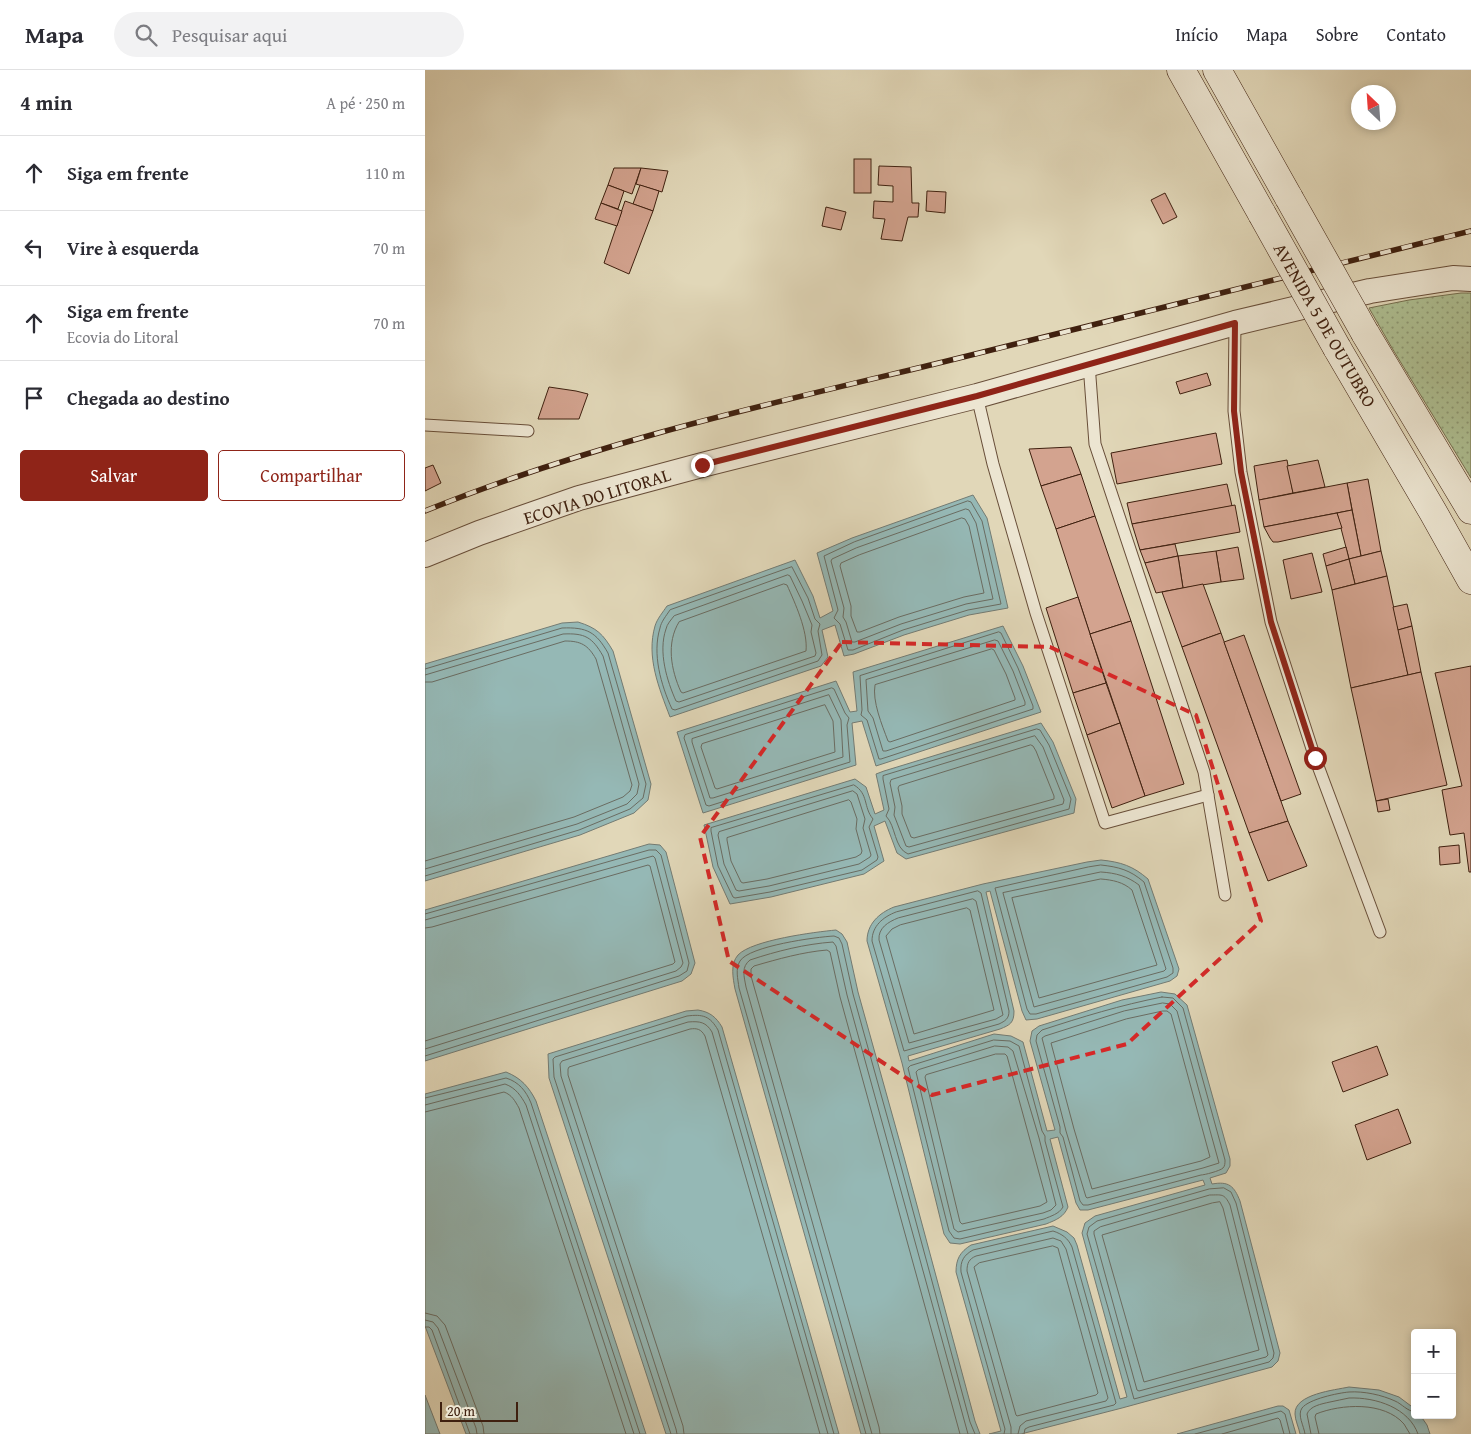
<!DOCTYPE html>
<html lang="pt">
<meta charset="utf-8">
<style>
:root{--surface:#fff;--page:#f2f2f3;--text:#2b2b33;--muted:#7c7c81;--line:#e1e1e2;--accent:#8f2418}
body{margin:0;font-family:"Gentium Book Plus",serif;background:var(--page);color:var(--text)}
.controls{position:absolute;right:15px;bottom:15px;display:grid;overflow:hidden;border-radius:5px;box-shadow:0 2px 8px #0003}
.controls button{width:45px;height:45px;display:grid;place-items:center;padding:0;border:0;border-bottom:1px solid var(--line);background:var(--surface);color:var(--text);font:25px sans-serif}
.compass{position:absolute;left:926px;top:15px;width:45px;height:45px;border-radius:50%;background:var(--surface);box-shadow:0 2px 8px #0003;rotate:335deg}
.scale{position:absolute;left:15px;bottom:12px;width:78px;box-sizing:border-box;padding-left:5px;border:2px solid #3f200f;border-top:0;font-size:14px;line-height:18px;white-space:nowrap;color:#3f200f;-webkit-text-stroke:4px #ece5d1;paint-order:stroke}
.stop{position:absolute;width:15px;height:15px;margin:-11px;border:4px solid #8f2418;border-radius:50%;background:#fff}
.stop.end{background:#8f2418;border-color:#fff;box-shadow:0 1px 5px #0008}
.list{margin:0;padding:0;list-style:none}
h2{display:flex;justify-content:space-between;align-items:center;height:65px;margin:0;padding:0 20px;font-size:21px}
h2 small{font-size:16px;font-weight:400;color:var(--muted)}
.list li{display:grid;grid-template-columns:32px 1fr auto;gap:15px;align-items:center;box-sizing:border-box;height:75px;padding:0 20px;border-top:1px solid var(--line)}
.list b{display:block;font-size:19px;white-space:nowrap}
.list p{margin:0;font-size:16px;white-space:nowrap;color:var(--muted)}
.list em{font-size:16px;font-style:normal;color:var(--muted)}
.actions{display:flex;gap:10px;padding:15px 20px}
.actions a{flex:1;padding:11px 0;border:1px solid var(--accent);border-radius:5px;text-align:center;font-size:18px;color:var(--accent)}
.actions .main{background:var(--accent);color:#fff}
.icon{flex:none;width:28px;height:28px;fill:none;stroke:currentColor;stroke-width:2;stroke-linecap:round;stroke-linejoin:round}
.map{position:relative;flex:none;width:1046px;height:1364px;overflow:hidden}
header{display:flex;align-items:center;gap:30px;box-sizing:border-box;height:70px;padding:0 25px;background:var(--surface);border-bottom:1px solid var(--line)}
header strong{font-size:24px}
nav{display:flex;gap:28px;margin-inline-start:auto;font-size:18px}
.search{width:350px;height:45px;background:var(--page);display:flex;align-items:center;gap:12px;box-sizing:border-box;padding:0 18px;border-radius:28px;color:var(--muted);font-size:19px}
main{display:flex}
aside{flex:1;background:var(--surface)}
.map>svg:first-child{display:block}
</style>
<header>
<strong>Mapa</strong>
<div class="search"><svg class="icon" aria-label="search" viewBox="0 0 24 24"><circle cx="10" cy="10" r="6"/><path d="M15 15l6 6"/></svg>Pesquisar aqui</div>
<nav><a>Início</a><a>Mapa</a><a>Sobre</a><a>Contato</a></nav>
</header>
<main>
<aside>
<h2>4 min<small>A pé · 250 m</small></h2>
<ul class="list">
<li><svg class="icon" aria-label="ahead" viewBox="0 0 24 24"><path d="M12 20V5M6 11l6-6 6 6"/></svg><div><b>Siga em frente</b></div><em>110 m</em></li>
<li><svg class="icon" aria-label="left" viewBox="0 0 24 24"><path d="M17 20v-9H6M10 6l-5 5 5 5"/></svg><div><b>Vire à esquerda</b></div><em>70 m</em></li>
<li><svg class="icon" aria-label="ahead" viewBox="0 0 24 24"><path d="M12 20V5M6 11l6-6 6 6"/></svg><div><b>Siga em frente</b><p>Ecovia do Litoral</p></div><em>70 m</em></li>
<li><svg class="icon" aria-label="arrive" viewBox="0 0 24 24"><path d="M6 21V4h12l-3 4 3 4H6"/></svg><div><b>Chegada ao destino</b></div></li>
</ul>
<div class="actions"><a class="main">Salvar</a><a>Compartilhar</a></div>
</aside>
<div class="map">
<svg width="1046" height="1364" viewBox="0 0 1046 1364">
<defs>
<pattern id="grass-dots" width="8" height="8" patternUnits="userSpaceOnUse" patternTransform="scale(1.25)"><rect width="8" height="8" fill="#aebf92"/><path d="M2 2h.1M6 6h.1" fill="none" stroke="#8f9b76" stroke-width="1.8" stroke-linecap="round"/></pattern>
</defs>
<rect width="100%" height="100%" fill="#e1d7b8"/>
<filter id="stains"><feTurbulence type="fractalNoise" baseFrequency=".004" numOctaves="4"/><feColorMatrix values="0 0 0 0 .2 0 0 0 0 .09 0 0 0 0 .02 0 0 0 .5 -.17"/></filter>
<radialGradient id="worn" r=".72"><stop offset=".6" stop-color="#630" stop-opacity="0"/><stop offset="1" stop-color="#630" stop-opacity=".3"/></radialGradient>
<polygon fill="url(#grass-dots)" stroke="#767050" points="1036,223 1046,223 1046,408 967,278 944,238 984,230"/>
<g fill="#95b8b5" stroke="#737b73">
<path d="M548 425 562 448 583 538 544 545 479 565 429 584 419 586 410 555 397 560 403 587 396 596 245 647C234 618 221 587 230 556 232 549 238 542 242 536L370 490 388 526 395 548 408 541 392 483 427 468Z"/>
<path d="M153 552C172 558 178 564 188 581L226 714 223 730 209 743 155 765 0 811V594L137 553Z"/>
<polygon points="578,556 598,596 616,642 451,696 437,651 427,653 431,695 278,743 252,662 411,611 425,642 432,641 428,602"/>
<polygon points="616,653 628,672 651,729 649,743 481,789 472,783 460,751 449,756 459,791 439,804 346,827 305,834 288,797 279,755 430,709 441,717 450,744 459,740 451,704 459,701"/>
<polygon points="224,774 235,775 241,782 270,893 266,904 257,911 0,991 0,840"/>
<path d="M676 790C696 792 708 796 723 809L754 899 752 906 745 911 612 949 601 950 597 941 565 821 561 822 589 941C589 953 585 955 575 959L483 986 484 991 569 964 586 966 598 972 622 1061 630 1060 605 971 607 961 614 956 697 930 736 922 750 924 762 935 805 1089V1096L801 1103 785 1108 787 1114C804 1111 809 1116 815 1131L855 1283 853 1291 847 1297 697 1338 596 1364H564L576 1361 531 1202C531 1189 535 1182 546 1175L628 1156 642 1162 649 1168 652 1175 695 1329 702 1327 657 1163 660 1153 670 1146 780 1115 778 1110 663 1140H655L651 1133 633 1067 625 1069 643 1137C639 1147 631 1150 621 1154L535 1174 525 1173 519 1164 477 993 442 871C442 854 454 843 469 837L558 814 662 792Z"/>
<path d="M411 860 417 864 422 872 433 922 479 1087 550 1351 555 1364H436L310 919C308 908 305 894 313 885 327 870 390 862 411 860Z"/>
<path d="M273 940C285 942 291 947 297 957L414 1364H241L124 1008 123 984 261 941Z"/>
<path d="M81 1002C96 1008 104 1017 111 1031L221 1364H41L0 1256V1024Z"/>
<path d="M924 1317 954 1320 974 1327 990 1339V1345H995L1002 1355 1005 1364H875C874 1358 870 1350 870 1344 869 1324 910 1320 924 1317Z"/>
<polygon points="0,1325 15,1364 0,1364"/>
<polygon points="853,1336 858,1336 864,1340 871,1364 752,1364"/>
</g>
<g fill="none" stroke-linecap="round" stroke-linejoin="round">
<g stroke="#6a6c62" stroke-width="1">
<polygon points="543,431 546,432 557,451 576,534 543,540 478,560 428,580 423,580 415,554 409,548 413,540 399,486 429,472"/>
<polygon points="541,439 544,440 551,453 568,529 541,534 476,554 430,572 427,572 421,552 418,547 419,538 406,491 407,489 431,478"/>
<polygon points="537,448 540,449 544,456 559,523 539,527 474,547 435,562 432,562 426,546 426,536 415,496 416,493 434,485"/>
<path d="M367 497 383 528 390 549 395 554 393 561 397 585 393 591 250 640 247 639C236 615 227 584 235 558 236 552 241 546 245 540Z"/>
<path d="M363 505 365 506 377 531 387 555 386 562 391 583 390 586 254 632 251 631C242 611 233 582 241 559 242 554 246 550 249 546Z"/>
<path d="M359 514 362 515C370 533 383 561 381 581L258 623 256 622C246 600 241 573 254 552Z"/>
<polygon points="574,562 576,563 593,598 608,636 608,639 456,689 454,689 442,650 436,645 437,640 435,606"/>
<polygon points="570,570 573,571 588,601 600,632 600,635 461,681 458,681 448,648 443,641 441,610"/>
<path d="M567 579 569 580 581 604 590 628V630L465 672 463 671C457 655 447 631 450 615Z"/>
<path d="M0 599 137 558C162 557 171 562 183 583L221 714 218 728 205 739 154 760 0 806"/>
<path d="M0 605 138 564C160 563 167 567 178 586L214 714 212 724 202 734 152 754 0 799"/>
<path d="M0 612H7L140 571C156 571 163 575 171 589L207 715 205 721 198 727 149 747 0 791"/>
<polygon points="407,618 409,619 420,643 424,648 422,655 425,692 284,736 281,735 259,668 260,665"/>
<polygon points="404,625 416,650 418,687 288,728 285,728 267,672 267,669"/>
<polygon points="400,635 408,651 410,682 292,719 290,718 276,677 277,674"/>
<path d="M612 659 615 660 624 675 646 729 644 739 483 784C469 778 471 756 461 746L464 739 458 709V706Z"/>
<polygon points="610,666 618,677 639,730 638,734 484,777 481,776 469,745 470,737 465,713 466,710"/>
<polygon points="606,675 608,676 611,681 629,726 629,729 489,768 486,767 477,744 477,736 473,718 474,716"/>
<path d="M429 715C444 724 438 737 448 749L444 757 453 787 452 790 437 800 345 822 310 828 308 827 293 796 286 761V758Z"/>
<polygon points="428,721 432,724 440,749 438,758 446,785 445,787 434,794 344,816 314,821 311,820 299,794 293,765 294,762"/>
<polygon points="424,730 426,732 432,749 431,759 437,781 436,784 431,787 342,809 318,813 316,812 306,791 302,770 302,768"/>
<path d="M676 795C694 797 705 800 719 812L748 898V903L742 907 611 944H605L602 939 570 818 663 797Z"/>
<path d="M676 802C691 803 702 806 714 815L741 899 739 901 609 937 578 823Z"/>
<path d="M676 809C688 810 698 812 707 820L732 895 614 928 587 828Z"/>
<path d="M553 821 556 823 584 941C584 949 580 951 574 954L479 981 447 871C447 856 458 847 471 842Z"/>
<path d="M548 829 551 831 578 945 571 949 484 973 454 870C453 858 463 852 473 848Z"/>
<polygon points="542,838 545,840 569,940 489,964 461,866 467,859 475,855"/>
<polyline points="0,844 224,780 231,780 236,785 264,893 262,901 254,906 0,986"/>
<polyline points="0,850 228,786 230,788 258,893 256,897 251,901 0,979"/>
<polyline points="0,858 7,857 223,795 225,796 250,892 248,894 0,971"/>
<path d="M737 927 748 928 758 938 800 1090C800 1093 800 1096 798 1098 795 1101 779 1105 776 1105L663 1135H658L655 1131 638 1067 635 1063V1057L611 971 612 965 617 960C657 947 696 935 737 927Z"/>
<polygon points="738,933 745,934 752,941 794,1093 778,1098 662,1128 661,1127 641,1061 617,968 620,966 699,941"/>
<polygon points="738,941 742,941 746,944 785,1087 776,1091 667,1119 649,1059 626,973 701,949"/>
<path d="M569 970 585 971 594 976 617 1061 620 1066V1071L638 1137C634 1144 626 1146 619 1149L535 1169 529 1168 524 1161 483 998 485 996Z"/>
<polygon points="570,976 583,977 588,981 614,1068 631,1135 626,1140 618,1143 533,1162 529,1159 491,1002 493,1000"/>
<polygon points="571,984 580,984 582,986 622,1132 615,1136 537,1154 535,1152 500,1007 501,1005"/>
<path d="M0 1028 81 1008C94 1012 101 1021 106 1033L215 1364"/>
<path d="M0 1035 80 1014C91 1018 96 1026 101 1035L209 1364"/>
<path d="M0 1042 79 1022C87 1025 90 1031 94 1038L201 1364"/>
<polygon points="799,1118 806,1122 811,1133 849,1283 848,1288 844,1292 709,1329 662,1164 664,1157 672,1151 784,1119"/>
<path d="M785 1125C797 1125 799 1123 805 1135L843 1285 841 1287 714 1321 712 1320 669 1164V1161L675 1157Z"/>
<polygon points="795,1132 798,1138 834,1280 719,1312 677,1165 787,1133"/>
<polygon points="628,1176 633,1178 634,1182 673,1323 671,1325 592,1346 591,1345 549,1197 554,1193"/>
<polyline points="0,1243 12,1246 20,1255 58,1356 59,1364"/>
<polyline points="0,1250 8,1252 13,1258 51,1358 52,1364"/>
<polyline points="0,1257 4,1257 7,1260 45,1364"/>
<path d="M246 1364 129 1007 128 989 130 987 262 946C278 944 285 946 293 960L409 1364"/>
<path d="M252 1364 251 1359 136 1006 135 994 137 991 263 952C275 951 281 952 287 962L403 1364"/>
<path d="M259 1364 258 1356 143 1005V999L144 997 265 959C272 958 276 959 280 966L395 1364"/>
<path d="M441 1364 314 918C313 909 310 899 315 891 324 876 391 867 409 866L414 868 417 874 428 924 474 1089 545 1352 550 1364"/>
<path d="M447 1364 321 917C319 906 316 897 325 890 352 881 380 874 408 872L411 876 422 925 543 1364"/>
<path d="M455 1364 454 1357 326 906V899L329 896C353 889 378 882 402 880L405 882 415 927 535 1364"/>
<path d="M579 1364 580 1359 536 1202C535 1191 539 1185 548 1180L628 1161C637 1164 643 1168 647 1177L691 1333 689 1335 604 1357 600 1359 599 1364"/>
<path d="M586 1364V1357L542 1201C542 1193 544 1189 551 1186L628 1168 636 1171 641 1179 683 1328 681 1331 601 1351 595 1356 593 1364"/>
<polyline points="770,1364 856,1341 860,1344 865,1364"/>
<polyline points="797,1364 853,1348 855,1350 859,1364"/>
<path d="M880 1364C879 1356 872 1345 877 1338 884 1329 913 1323 924 1322 939 1321 957 1325 970 1331 977 1334 982 1341 990 1342"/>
<path d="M886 1364 882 1344C885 1336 896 1334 905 1332 911 1331 918 1329 924 1328 951 1327 984 1338 993 1364"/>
<path d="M894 1364 890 1347 891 1344C916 1334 959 1331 979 1354 981 1357 983 1361 985 1364"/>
</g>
</g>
<g fill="#d3a38f" stroke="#3f200f">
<rect x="429" y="89" width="17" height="34"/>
<polygon points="454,96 486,97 487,133 494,133 493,147 483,147 477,171 456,169 460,149 448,148 449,131 468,132 468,116 453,115"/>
<polygon points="189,98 216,98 207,124 183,115"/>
<polygon points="216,98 243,101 237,122 211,114"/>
<polygon points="183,115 199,121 193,139 176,133"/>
<polygon points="215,115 234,121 228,141 208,134"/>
<polygon points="502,121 521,122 520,143 501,141"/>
<polygon points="740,123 752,147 738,154 726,130"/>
<polygon points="200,131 228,141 204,204 179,193"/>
<polygon points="176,133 197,141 192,156 170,149"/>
<polygon points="401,137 421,142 416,160 397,156"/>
<polygon points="782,303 786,315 755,324 751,312"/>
<polygon points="124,317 151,321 163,324 154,349 113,349"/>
<polygon points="791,363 797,394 692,414 686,383"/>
<polygon points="646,377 656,404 616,416 604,379"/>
<polygon points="862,390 868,423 834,430 829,396"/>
<polygon points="893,390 900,417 868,423 862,396"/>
<polygon points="8,395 16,413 0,421 0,398"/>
<polygon points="656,404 670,446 631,459 616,416"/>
<polygon points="943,409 956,481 936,486 922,413"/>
<polygon points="922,413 927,440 839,457 834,430"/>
<polygon points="802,414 807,436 707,454 702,433"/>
<polygon points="810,435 815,462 715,480 707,454"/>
<polygon points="927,440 936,486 924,489 912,443"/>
<polygon points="912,443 917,458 853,472 848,472 845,468 839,457"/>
<polygon points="670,446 706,551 665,564 631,459"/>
<polygon points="750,474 753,486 720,493 715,480"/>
<polygon points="813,477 819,509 796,512 791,481"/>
<polygon points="921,477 924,489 901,496 898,484"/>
<polygon points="791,481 796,512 758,518 753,486"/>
<polygon points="956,481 962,506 930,514 924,489"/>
<polygon points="887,483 897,522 866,529 858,490"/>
<polygon points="753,486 758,518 731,523 720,493"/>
<polygon points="924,489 930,514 907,520 901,496"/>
<polygon points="962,506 983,605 926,618 907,520"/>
<polygon points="778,514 796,563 757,577 737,522"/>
<polygon points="653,527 681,613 648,623 621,538"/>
<polygon points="982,534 987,556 973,560 968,537"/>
<polygon points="706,551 759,714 720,726 665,564"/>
<polygon points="987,556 996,602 983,605 973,560"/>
<polygon points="796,563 863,751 824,763 757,577"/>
<polygon points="819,565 876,724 856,731 799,572"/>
<polygon points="1046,596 1046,802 1044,802 1039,763 1025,765 1017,720 1037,716 1010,603"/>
<polygon points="996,602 1022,715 951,731 926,618"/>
<polygon points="681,613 695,653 662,665 648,623"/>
<polygon points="695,653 720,726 687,738 662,665"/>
<polygon points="963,729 965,740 953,742 951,731"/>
<polygon points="863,751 882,796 843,811 824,763"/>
<polygon points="1034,775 1035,793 1015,795 1014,777"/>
<polygon points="952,976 963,1005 918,1022 907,992"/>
<polygon points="973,1039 986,1073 942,1090 930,1055"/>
</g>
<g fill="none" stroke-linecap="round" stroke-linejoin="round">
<g stroke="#684e39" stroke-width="13">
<g id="service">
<polyline points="810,253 809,341 816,402 846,552 890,688 955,862"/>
<polyline points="664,294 670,374 779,702 800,825"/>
<polyline points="552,326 568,394 611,543 680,753 783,725"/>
<polyline points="0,355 103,361"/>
</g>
</g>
<g stroke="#684e39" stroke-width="26">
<polyline id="minor" points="0,485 54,463 154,428 277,395 552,326 810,253 945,221 1028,208 1046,209"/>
</g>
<g stroke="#3f200f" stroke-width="29">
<g id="secondary">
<polyline points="756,0 837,144"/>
<polyline points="792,0 864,128"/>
<polyline points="940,263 1046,440"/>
<polyline points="912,278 1008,442 1046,510"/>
</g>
</g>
<use href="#service" stroke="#ece5d1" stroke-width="11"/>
<use href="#minor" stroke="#ece5d1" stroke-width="24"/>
<use href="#secondary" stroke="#ece5d1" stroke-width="28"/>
<g stroke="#3f200f" stroke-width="5.5">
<path id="rail" d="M0 441C167 373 343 334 518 292 694 249 870 204 1046 161"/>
</g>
<use href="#rail" stroke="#ece5d1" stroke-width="4" stroke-dasharray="11" stroke-linecap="butt"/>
<g stroke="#3f200f" stroke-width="29" stroke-linecap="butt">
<g id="secondary-bridge">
<polyline points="864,128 940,263"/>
<polyline points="837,144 912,278"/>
</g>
</g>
<use href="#secondary-bridge" stroke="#ece5d1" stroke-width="28"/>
</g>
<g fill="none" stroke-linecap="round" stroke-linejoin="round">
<polyline stroke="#8f2418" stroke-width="6" points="277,395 552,326 810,253 809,341 816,402 846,552 890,688"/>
</g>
<path fill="none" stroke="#d62828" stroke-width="4" stroke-dasharray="10 6" stroke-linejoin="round" d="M417 572 625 577 771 645 836 851 702 974 507 1025 304 891 275 767Z"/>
<g text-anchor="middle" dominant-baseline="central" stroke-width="4" stroke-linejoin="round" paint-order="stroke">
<g font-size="18" fill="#3f200f" stroke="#ece5d1">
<text transform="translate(900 255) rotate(60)">AVENIDA 5 DE OUTUBRO</text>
<text transform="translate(172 426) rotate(-17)">ECOVIA DO LITORAL</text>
</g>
</g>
<rect width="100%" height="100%" filter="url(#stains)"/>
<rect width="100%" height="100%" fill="url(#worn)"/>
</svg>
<div class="controls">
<button>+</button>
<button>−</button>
</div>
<svg class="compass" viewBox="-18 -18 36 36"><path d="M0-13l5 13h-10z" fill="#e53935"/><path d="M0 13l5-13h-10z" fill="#7c7c81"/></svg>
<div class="scale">20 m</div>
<div class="stop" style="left:890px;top:688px"></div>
<div class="stop end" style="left:277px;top:395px"></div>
</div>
</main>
